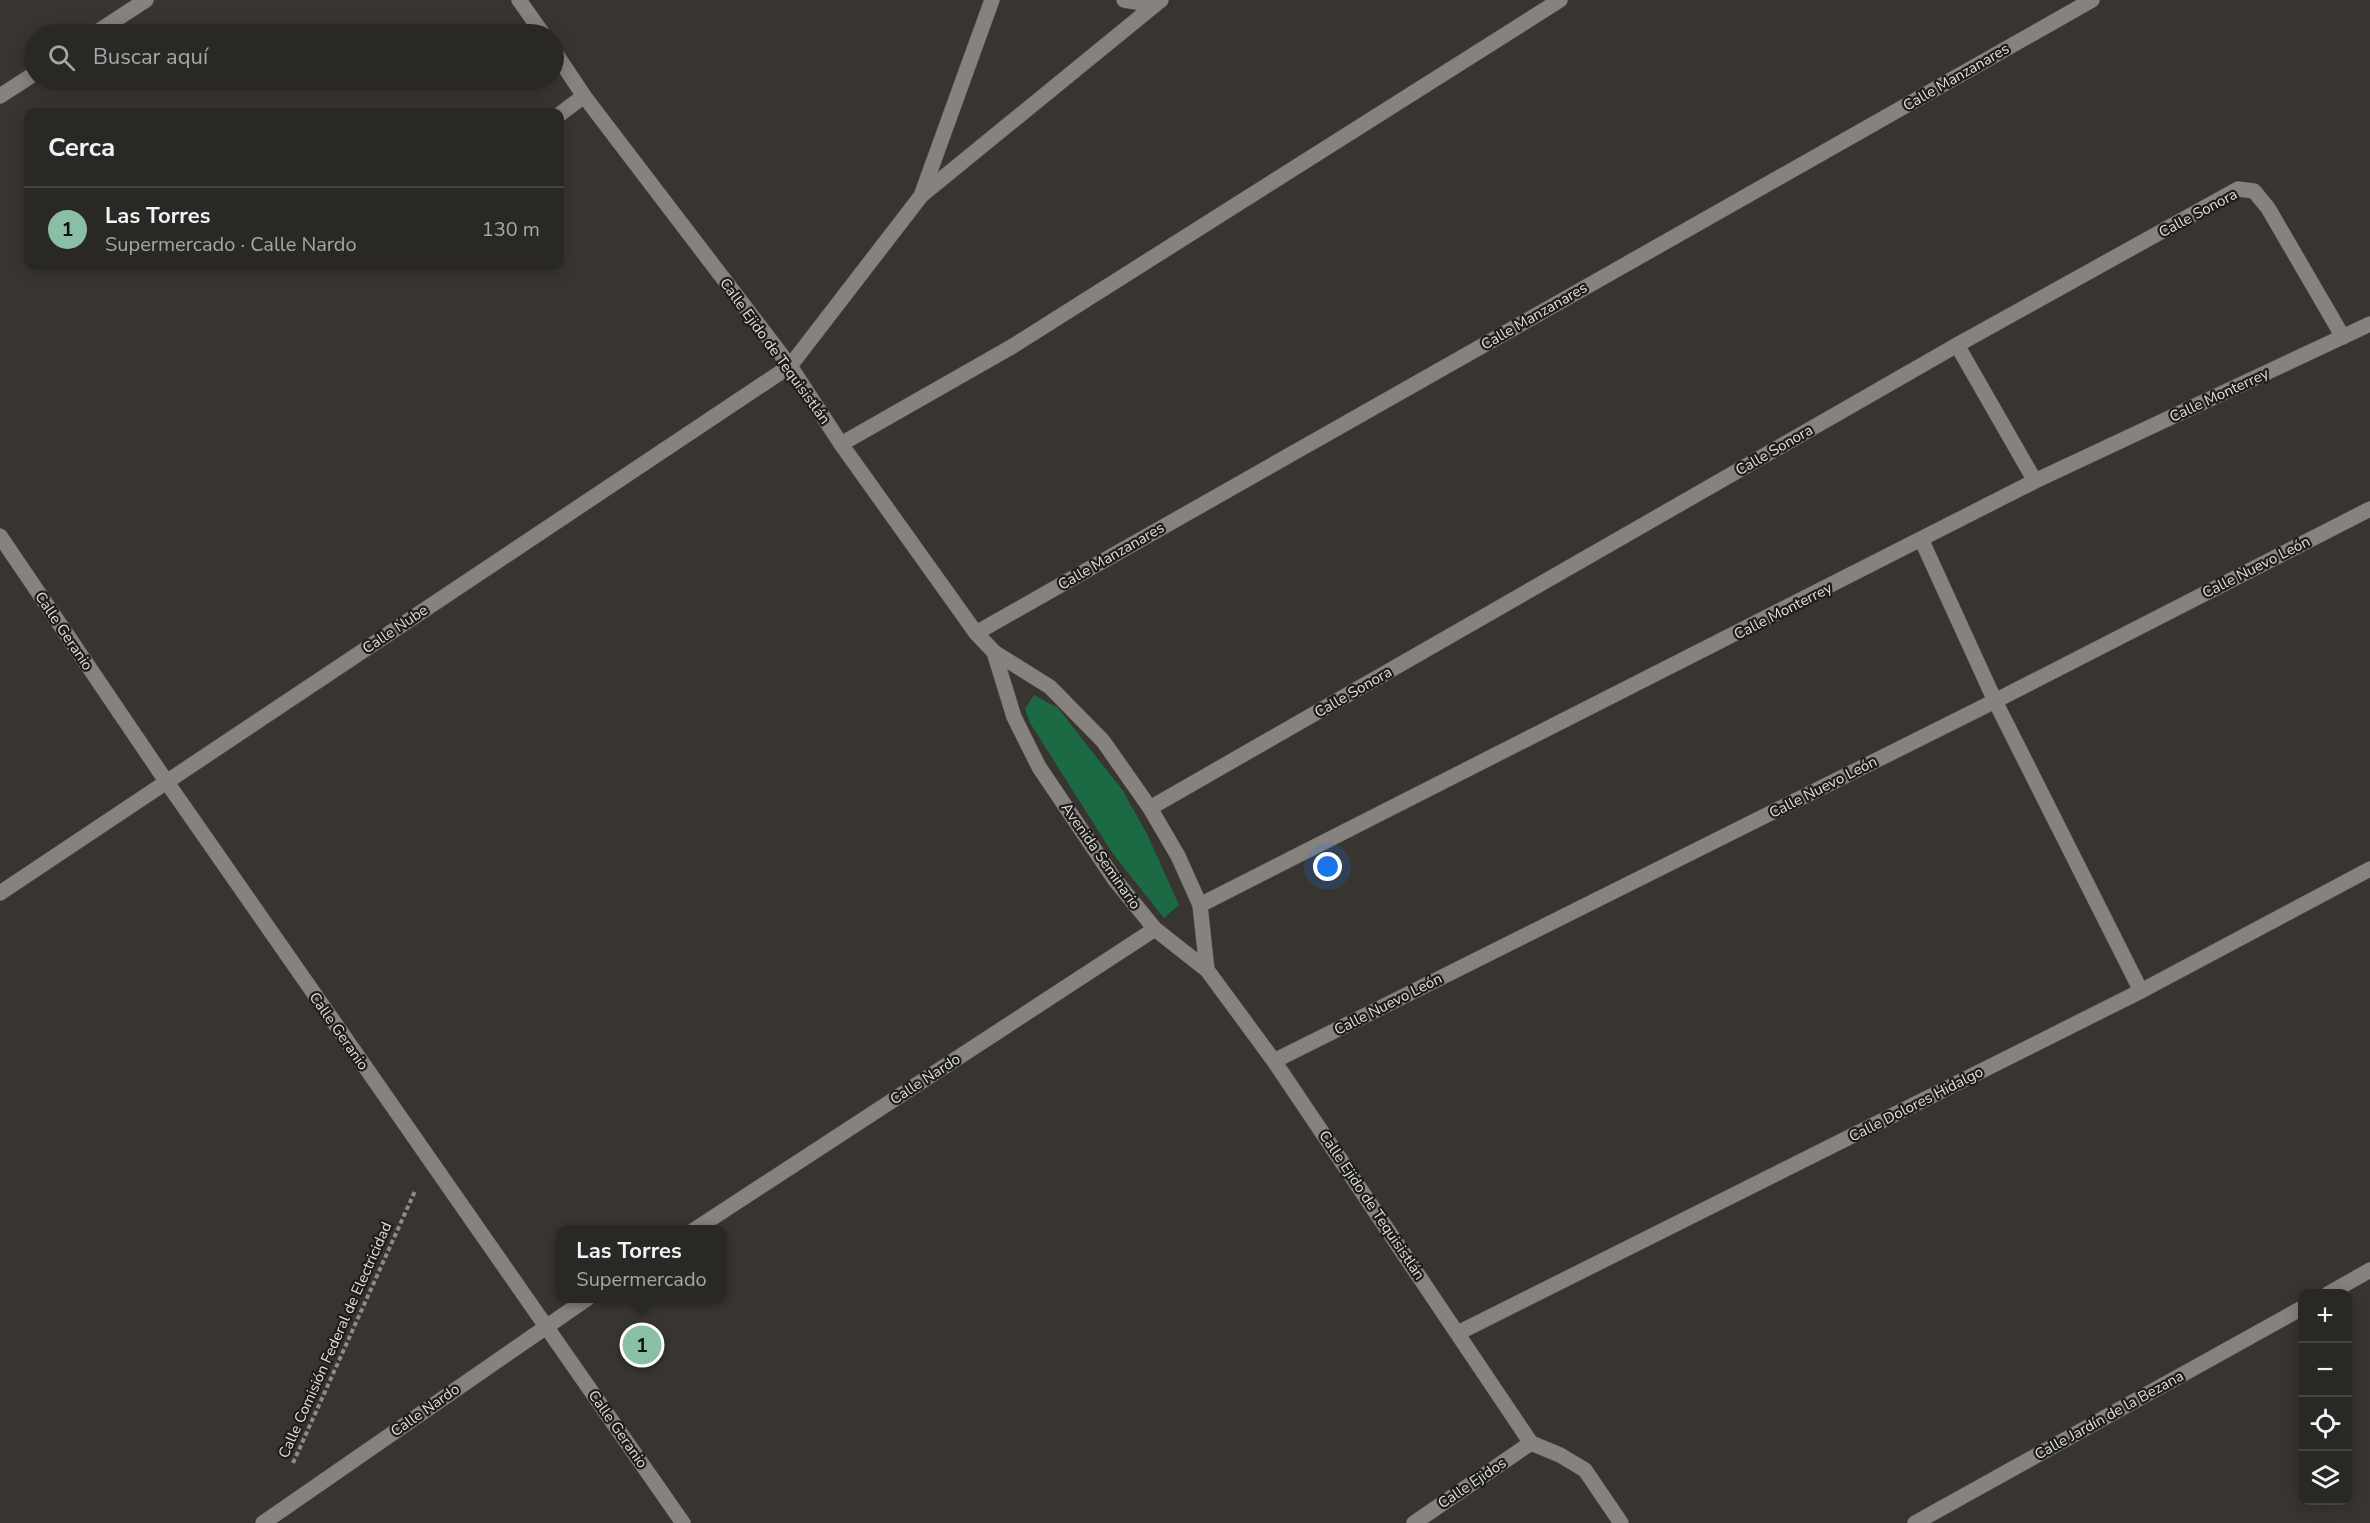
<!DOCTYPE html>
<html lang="es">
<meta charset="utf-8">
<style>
:root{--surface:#2a2825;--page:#363432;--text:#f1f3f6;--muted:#a5a6a7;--line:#464442;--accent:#8abfa5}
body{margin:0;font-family:"Nunito Sans",sans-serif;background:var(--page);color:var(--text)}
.controls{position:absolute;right:18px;bottom:18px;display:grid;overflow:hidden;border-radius:12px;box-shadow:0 3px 15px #0003}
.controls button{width:54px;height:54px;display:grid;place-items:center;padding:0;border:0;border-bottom:2px solid var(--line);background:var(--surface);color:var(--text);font:30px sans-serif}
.you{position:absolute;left:1328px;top:867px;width:21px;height:21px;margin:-15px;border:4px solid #fff;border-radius:50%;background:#1a73e8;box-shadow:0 0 0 9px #1a73e833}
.badge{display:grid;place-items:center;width:39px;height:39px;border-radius:50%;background:var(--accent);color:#111;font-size:20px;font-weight:700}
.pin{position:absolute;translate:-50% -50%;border:3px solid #fff;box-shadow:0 2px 6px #0006}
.popup{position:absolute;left:556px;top:1225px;width:171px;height:78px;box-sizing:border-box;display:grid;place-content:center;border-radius:12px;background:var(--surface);filter:drop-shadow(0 2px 4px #0005);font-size:20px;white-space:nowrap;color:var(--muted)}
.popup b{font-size:22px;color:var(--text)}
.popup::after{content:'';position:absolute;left:50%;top:100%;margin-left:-12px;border:12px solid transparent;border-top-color:var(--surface)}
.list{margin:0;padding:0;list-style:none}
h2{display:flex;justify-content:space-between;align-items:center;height:78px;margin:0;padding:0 24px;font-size:26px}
h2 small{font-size:20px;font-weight:400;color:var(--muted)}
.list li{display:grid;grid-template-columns:39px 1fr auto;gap:18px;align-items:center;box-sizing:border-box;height:84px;padding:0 24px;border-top:2px solid var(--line)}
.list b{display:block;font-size:22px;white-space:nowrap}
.list p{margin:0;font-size:20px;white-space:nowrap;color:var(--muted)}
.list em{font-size:20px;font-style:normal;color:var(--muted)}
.icon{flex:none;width:33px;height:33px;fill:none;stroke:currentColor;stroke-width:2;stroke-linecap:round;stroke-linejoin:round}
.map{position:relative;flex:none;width:2370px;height:1523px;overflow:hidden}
.search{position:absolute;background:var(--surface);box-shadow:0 3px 15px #0003;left:24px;top:24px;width:540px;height:66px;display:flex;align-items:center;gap:15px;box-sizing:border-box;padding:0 21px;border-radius:33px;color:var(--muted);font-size:22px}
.panel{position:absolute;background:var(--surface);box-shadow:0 3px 15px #0003;left:24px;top:108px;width:540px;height:162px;border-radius:12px}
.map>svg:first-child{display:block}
</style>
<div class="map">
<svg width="2370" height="1523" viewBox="0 0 2370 1523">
<rect width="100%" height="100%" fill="#383531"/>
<polygon fill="#1c6a43" points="1034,695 1058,708 1123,791 1147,834 1179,905 1164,918 1113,854 1030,723 1025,709"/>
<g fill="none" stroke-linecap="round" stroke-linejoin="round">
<g stroke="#555350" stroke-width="16">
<g id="minor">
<polyline points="519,0 543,34"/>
<polyline points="1124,0 1154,5"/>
<polyline points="94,34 146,0"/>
<polyline points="554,51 584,96 790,366 841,444 976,633 994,652 1050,687 1103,741 1150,808 1178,856 1200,905 1207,970"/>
<polyline points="0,96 34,74"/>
<polyline points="560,114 584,96"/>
<polyline points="922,195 1161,0"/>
<polyline points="1957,345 2035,481"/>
<polyline points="841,444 1013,346 1560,0"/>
<polyline points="0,536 166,781 683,1523"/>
<polyline points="1922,541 1995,701 2141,991"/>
<polyline points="976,633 2092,0"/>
<polyline points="994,652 1014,717 1039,767 1115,880 1155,929 1207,970 1274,1061 1531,1443"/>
<polyline points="1150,808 1957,345 2238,189 2254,191 2268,208 2343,337"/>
<polyline points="0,893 790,366 921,196 992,0"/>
<polyline points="1200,905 2035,481 2370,324"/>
<polyline points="1274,1061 1995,701 2370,509"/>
<polyline points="694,1230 1155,929"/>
<polyline points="2328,1294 2370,1270"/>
<polyline points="1458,1333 2141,991 2370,869"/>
<polyline points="1531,1443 1560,1455 1585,1470 1621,1523"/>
<polyline points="263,1523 588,1298"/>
<polyline points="1414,1523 1531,1443"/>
<polyline points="1915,1523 2302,1308"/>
</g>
</g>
<polyline stroke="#8d8a87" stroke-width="4" stroke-dasharray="4.5 3" stroke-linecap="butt" points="293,1463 415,1191"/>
<use href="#minor" stroke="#86837e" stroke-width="15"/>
</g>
<g text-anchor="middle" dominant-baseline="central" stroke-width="4.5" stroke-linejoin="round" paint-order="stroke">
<g font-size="15" fill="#e0dedc" stroke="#1e1d1b">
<text transform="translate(1956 77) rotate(-30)">Calle Manzanares</text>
<text transform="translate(2198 213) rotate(-28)">Calle Sonora</text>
<text transform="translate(1534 316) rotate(-30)">Calle Manzanares</text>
<text transform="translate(775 351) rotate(54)">Calle Ejido de Tequisistlán</text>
<text transform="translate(2219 395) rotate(-25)">Calle Monterrey</text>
<text transform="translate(1774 450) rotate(-30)">Calle Sonora</text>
<text transform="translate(1111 556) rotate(-30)">Calle Manzanares</text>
<text transform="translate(2256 567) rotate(-27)">Calle Nuevo León</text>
<text transform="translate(1783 611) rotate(-27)">Calle Monterrey</text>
<text transform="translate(395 629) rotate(-34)">Calle Nube</text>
<text transform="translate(64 631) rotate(56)">Calle Geranio</text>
<text transform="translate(1353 692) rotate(-30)">Calle Sonora</text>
<text transform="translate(1823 787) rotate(-27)">Calle Nuevo León</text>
<text transform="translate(1101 856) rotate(55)">Avenida Seminario</text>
<text transform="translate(1388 1004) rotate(-27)">Calle Nuevo León</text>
<text transform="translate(339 1031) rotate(55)">Calle Geranio</text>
<text transform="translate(925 1079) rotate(-33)">Calle Nardo</text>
<text transform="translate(1916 1104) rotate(-27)">Calle Dolores Hidalgo</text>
<text transform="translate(1372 1205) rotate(56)">Calle Ejido de Tequisistlán</text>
<text transform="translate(335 1340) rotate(-66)">Calle Comisión Federal de Electricidad</text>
<text transform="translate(425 1410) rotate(-35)">Calle Nardo</text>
<text transform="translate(2109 1415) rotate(-29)">Calle Jardín de la Bezana</text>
<text transform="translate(618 1429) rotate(55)">Calle Geranio</text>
<text transform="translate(1472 1483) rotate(-34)">Calle Ejidos</text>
</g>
</g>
</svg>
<div class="controls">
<button>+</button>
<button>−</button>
<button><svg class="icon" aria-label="locate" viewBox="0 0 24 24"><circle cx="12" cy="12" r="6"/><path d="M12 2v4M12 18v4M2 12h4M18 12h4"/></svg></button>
<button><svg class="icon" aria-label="layers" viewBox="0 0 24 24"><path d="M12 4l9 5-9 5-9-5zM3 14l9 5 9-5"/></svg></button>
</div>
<div class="you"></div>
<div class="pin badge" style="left:642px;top:1345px">1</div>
<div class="popup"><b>Las Torres</b>Supermercado</div>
<div class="search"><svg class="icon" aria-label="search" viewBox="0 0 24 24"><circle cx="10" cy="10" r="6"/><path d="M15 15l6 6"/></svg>Buscar aquí</div>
<section class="panel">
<h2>Cerca<small></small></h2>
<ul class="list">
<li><span class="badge">1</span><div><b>Las Torres</b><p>Supermercado · Calle Nardo</p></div><em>130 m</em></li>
</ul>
</section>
</div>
